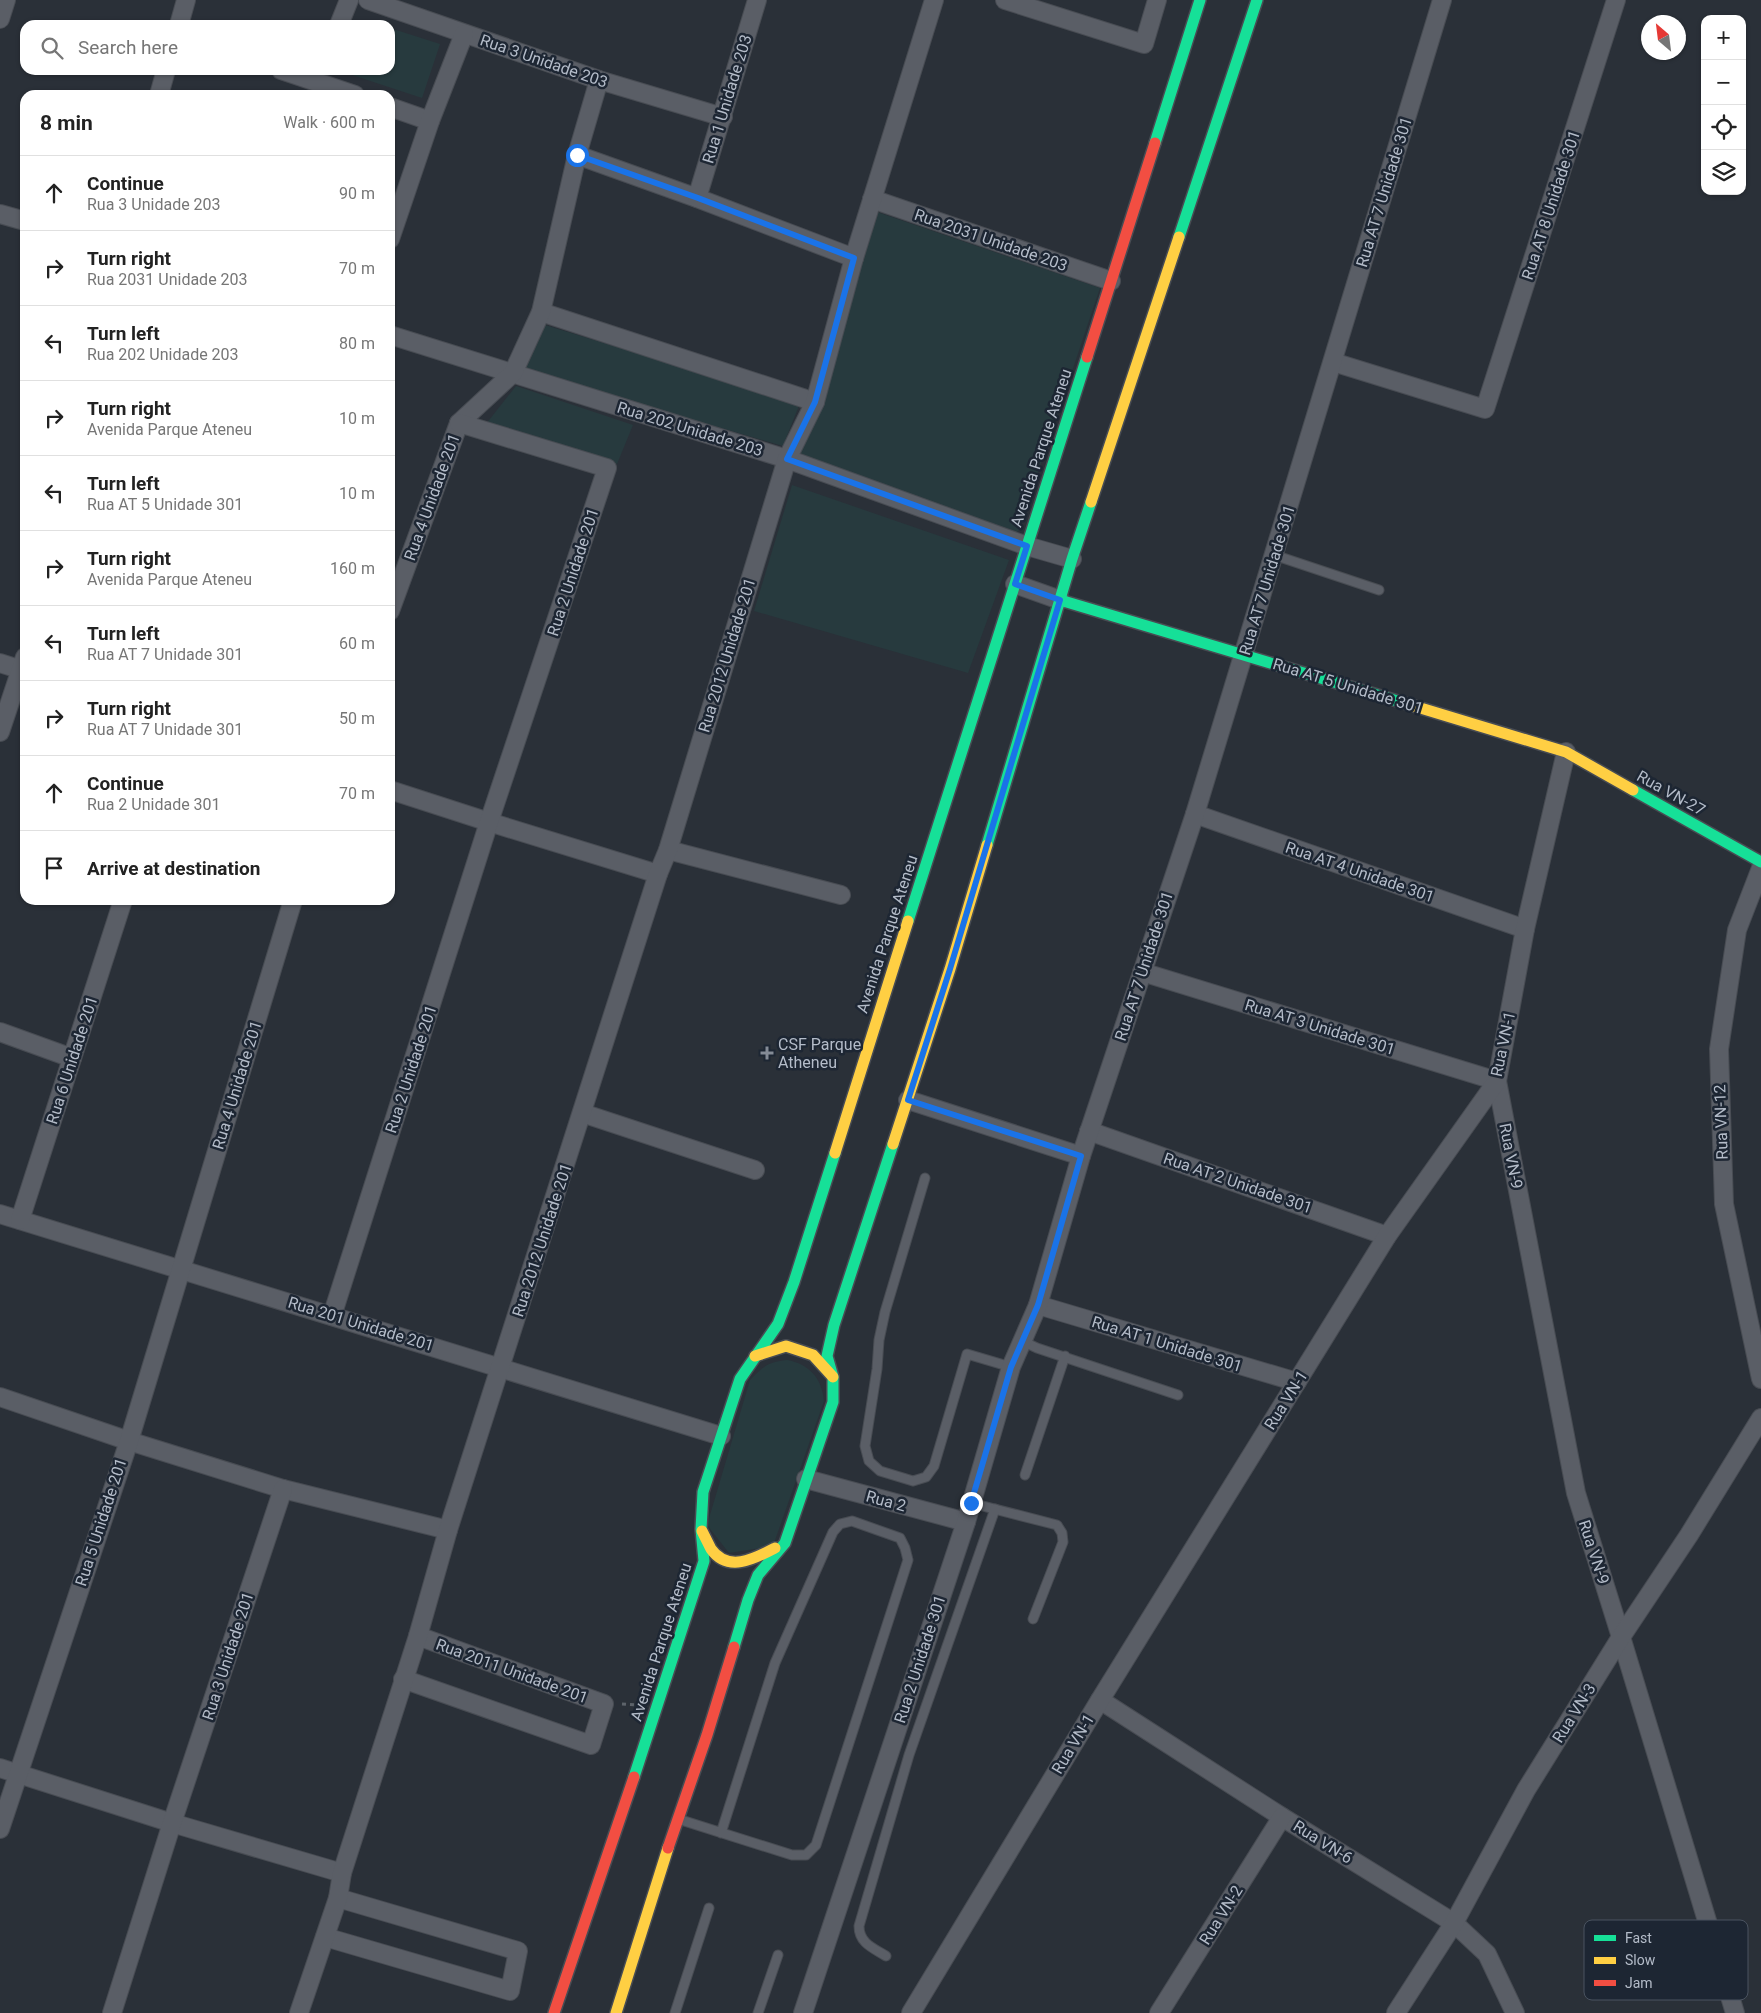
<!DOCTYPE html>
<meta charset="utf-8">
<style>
:root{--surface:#fff;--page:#f6f6f6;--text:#222;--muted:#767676;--line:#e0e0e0}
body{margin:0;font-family:Roboto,sans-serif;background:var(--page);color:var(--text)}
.controls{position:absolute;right:15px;top:15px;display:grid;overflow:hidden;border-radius:10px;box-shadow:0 1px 4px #0004}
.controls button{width:45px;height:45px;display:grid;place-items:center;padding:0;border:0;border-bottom:1px solid var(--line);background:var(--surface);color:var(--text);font:25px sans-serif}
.compass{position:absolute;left:1641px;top:15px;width:45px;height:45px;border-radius:50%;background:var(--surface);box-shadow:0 1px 4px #0004;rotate:332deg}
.stop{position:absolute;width:15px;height:15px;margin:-11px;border:4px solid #1a73e8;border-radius:50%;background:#fff}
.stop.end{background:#1a73e8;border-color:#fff;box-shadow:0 1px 5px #0008}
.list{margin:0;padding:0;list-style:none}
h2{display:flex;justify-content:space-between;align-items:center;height:65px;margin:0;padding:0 20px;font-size:21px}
h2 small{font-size:16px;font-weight:400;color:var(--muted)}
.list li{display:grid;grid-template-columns:32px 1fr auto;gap:15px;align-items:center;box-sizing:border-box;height:75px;padding:0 20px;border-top:1px solid var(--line)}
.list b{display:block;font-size:19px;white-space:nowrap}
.list p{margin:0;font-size:16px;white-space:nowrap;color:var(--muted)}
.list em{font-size:16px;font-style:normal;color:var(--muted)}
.icon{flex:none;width:28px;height:28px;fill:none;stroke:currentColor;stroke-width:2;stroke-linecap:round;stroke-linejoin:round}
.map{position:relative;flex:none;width:1761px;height:2013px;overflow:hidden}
.search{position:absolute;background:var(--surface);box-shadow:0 1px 4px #0004;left:20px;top:20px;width:375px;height:55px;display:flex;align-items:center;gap:12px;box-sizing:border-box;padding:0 18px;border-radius:15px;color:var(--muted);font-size:19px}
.panel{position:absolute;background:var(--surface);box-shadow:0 1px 4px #0004;left:20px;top:90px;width:375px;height:815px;border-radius:15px}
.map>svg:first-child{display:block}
</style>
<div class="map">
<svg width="1761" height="2013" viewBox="0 0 1761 2013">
<rect width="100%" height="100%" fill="#2a3038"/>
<g fill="#273a3e">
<polygon points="390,28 440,44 422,98 340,71 390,70"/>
<polygon points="877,212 1100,288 1018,532 799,458"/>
<polygon points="545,325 800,403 783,446 524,371"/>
<polygon points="516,386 633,425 617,464 486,424"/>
<polygon points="792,485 1009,560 968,673 754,611"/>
<path d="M787 1360C809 1364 822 1378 824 1401L773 1546 729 1553 707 1525 750 1380C763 1367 767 1362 787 1360Z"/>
</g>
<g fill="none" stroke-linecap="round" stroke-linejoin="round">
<g stroke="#484c53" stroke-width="11">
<g id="lane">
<polyline points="1274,555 1379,590"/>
<polyline points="925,1178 885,1312 879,1340 877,1369 865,1446 869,1461 880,1471 913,1481 926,1477 934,1466 967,1354 1011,1367"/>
<polyline points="1022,1341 1037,1348 1178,1395"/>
<polyline points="1025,1475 1065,1356"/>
<polyline points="971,1503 1057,1525 1062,1533 1063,1542 1033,1619"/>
<polyline points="678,1819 792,1855 806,1855 816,1845 908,1560 905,1548 900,1538 852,1521 840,1524 833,1532 775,1663 721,1833"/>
<path d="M886 1956C873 1948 859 1943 859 1926L909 1755 995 1509"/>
<polyline points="675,2013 709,1908"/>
<polyline points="758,2013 778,1955"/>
</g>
</g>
<g stroke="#484c53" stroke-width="20">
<g id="street">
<polyline points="368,0 599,80 723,117"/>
<polyline points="1005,0 1144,44 1157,0"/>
<polyline points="0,19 6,0"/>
<polyline points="179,25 186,0"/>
<polyline points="339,25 349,0"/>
<polyline points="281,70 355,95"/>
<polyline points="159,95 166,70"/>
<polyline points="390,107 430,121"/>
<polyline points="577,155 697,198 854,258"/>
<polyline points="697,198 757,0"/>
<polyline points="872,199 1111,281"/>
<polyline points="0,214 25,221"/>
<polyline points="390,239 430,121 464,34"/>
<polyline points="541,312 815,402"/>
<polyline points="390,335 787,459 1027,546 1072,559"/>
<polyline points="1333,362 1485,409 1616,0"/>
<polyline points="1015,584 1060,600"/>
<polyline points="390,611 459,423 513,373 541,312 577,155 599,80"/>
<polyline points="0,663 25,671"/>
<polyline points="0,732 25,657"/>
<polyline points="390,790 489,822 658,874"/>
<polyline points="1195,814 1525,929"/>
<polyline points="668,850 841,895"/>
<polyline points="1761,868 1737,930 1719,1049 1724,1204 1761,1379"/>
<polyline points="1142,972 1497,1081"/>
<polyline points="0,1032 72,1058"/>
<polyline points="1497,1081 1576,1493 1621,1637 1735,2013"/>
<polyline points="908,1100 1081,1156"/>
<polyline points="582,1113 755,1170"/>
<polyline points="1089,1131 1387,1236"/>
<polyline points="0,1214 721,1436"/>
<polyline points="20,1220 123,900"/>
<polyline points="1038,1305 1297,1382"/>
<polyline points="332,1316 489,822 607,468 459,423"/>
<polyline points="0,1397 129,1441 283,1489 448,1530"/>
<polyline points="806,1479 966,1522"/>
<polyline points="403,1679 591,1745 604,1704 418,1636"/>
<polyline points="1100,1700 1282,1817 1454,1923 1487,1954 1515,2013"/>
<polyline points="0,1768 172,1823 342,1873"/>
<polyline points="0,1829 129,1441 293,900"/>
<polyline points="325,1937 510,1991 518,1951 338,1898"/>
<polyline points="112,2013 172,1823 283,1489"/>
<polyline points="299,2013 338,1898 342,1873 418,1636 448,1530 658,874 668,850 787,459 815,402 854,258 934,0"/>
<polyline points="803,2013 966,1522 1011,1367 1038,1305 1081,1156 1195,814 1442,0"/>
<polyline points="911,2013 1100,1700 1387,1236 1497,1081 1525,929 1566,752"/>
<polyline points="1159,2013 1282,1817"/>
<polyline points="1396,2013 1454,1923 1526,1790 1621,1637 1689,1535 1761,1418"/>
</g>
</g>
<g stroke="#484c53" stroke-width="14">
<g id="fast">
<polyline points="1155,143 1200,0"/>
<polyline points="1179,237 1257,0"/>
<polyline points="1060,600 1404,703"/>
<polyline points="1633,790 1761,862"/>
<polyline points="987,845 1072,559 1091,502"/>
<polyline points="908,921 1087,357"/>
<polyline points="734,1647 748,1600 758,1575 785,1543 833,1402 833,1377 827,1356 834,1325 893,1144"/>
<polyline points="634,1777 704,1561 701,1529 703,1492 740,1379 778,1324 794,1282 835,1153"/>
</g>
</g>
<g stroke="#484c53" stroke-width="14">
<g id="slow">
<polyline points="1091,502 1179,237"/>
<polyline points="1404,703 1566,752 1633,790"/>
<polyline points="893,1144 950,969 987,845"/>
<polyline points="835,1153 908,921"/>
<polyline points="755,1356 786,1346 813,1355 833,1377"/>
<path d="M702 1531C705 1537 708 1543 711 1549 728 1573 754 1559 775 1548"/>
<polyline points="616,2013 668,1848"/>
</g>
</g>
<g stroke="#484c53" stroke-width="14">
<g id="jam">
<polyline points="1087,357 1155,143"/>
<polyline points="668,1848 707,1735 734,1647"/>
<polyline points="554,2013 634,1777"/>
</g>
</g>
<polyline stroke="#5d636a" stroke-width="3" stroke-dasharray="4 4" stroke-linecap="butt" points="622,1704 636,1705"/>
<use href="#lane" stroke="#5a5e66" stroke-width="9"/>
<use href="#street" stroke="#5a5e66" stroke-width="18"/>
<use href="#fast" stroke="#16e098" stroke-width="11"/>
<use href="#slow" stroke="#ffcf43" stroke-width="11"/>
<use href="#jam" stroke="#f24e42" stroke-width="11"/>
</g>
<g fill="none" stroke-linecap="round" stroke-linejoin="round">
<polyline stroke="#1a73e8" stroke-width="6" points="577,155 698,198 854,258 815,402 787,459 1027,546 1015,584 1060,600 950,969 908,1100 1081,1156 1038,1305 1011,1367 971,1503"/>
</g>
<path fill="#848b96" stroke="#1d2633" stroke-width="2" d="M764.5 1045.5h5v5h5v5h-5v5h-5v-5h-5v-5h5z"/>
<g text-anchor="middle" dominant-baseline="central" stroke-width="5" stroke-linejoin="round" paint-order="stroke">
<g font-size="16" fill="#b4bcc9" stroke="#1d2633">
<text transform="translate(544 61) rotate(19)">Rua 3 Unidade 203</text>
<text transform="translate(727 99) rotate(-73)">Rua 1 Unidade 203</text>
<text transform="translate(1384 192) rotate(-73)">Rua AT 7 Unidade 301</text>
<text transform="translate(1551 205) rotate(-72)">Rua AT 8 Unidade 301</text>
<text transform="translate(991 240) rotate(19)">Rua 2031 Unidade 203</text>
<text transform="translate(690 429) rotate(17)">Rua 202 Unidade 203</text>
<text transform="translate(1041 448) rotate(-72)">Avenida Parque Ateneu</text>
<text transform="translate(432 497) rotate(-70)">Rua 4 Unidade 201</text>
<text transform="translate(573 572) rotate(-72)">Rua 2 Unidade 201</text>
<text transform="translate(1267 580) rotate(-73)">Rua AT 7 Unidade 301</text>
<text transform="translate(727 655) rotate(-73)">Rua 2012 Unidade 201</text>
<text transform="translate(1348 686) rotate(17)">Rua AT 5 Unidade 301</text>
<text transform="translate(1671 793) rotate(29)">Rua VN-27</text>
<text transform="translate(1360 872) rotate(19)">Rua AT 4 Unidade 301</text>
<text transform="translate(887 934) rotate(-72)">Avenida Parque Ateneu</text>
<text transform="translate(1144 966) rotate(-72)">Rua AT 7 Unidade 301</text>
<text transform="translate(1320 1027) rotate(17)">Rua AT 3 Unidade 301</text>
<text transform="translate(1503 1044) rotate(-78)">Rua VN-1</text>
<text transform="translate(72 1060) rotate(-72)">Rua 6 Unidade 201</text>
<text transform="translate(411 1069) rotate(-72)">Rua 2 Unidade 201</text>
<text transform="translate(237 1085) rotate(-73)">Rua 4 Unidade 201</text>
<text transform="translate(1721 1122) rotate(-92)">Rua VN-12</text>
<text transform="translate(1511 1156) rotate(79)">Rua VN-9</text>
<text transform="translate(1238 1183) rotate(19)">Rua AT 2 Unidade 301</text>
<text transform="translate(542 1240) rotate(-72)">Rua 2012 Unidade 201</text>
<text transform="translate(361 1324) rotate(17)">Rua 201 Unidade 201</text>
<text transform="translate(1167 1344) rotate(17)">Rua AT 1 Unidade 301</text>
<text transform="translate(1286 1400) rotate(-58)">Rua VN-1</text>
<text transform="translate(886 1501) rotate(15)">Rua 2</text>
<text transform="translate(101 1522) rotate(-72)">Rua 5 Unidade 201</text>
<text transform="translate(1594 1552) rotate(72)">Rua VN-9</text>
<text transform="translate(661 1642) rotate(-72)">Avenida Parque Ateneu</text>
<text transform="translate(228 1656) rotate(-72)">Rua 3 Unidade 201</text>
<text transform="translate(920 1659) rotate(-72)">Rua 2 Unidade 301</text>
<text transform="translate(512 1671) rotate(20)">Rua 2011 Unidade 201</text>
<text transform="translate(1574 1713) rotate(-58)">Rua VN-3</text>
<text transform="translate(1073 1744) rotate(-59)">Rua VN-1</text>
<text transform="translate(1323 1842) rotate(32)">Rua VN-6</text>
<text transform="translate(1221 1915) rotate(-58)">Rua VN-2</text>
</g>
<g font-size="16" fill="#b4bcc9" stroke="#1d2633" text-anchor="start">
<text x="778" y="1044">CSF Parque<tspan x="778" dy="18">Atheneu</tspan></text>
</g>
</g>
<rect x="1584" y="1920" width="164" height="80" rx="8" fill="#1d2633" stroke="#4a5360" stroke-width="1"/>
<rect x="1594" y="1935" width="22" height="6" fill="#16e098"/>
<rect x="1594" y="1957" width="22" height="7" fill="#ffcf43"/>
<rect x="1594" y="1980" width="22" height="6" fill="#f24e42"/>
<g font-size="14" fill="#b4bcc9">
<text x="1625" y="1943">Fast</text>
<text x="1625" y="1965">Slow</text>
<text x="1625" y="1988">Jam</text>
</g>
</svg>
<div class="controls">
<button>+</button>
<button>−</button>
<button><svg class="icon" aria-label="locate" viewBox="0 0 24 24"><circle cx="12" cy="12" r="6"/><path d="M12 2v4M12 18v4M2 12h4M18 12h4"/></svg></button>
<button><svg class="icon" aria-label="layers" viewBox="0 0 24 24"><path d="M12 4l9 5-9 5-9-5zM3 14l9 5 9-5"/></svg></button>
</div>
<svg class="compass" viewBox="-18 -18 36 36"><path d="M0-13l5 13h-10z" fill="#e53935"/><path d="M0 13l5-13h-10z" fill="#767676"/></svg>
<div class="stop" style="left:577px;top:155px"></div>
<div class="stop end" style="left:971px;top:1503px"></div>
<div class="search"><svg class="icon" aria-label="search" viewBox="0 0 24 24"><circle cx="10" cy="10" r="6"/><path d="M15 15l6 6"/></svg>Search here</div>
<section class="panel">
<h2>8 min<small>Walk · 600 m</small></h2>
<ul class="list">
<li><svg class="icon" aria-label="ahead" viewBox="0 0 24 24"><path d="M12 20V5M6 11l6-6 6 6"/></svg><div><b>Continue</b><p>Rua 3 Unidade 203</p></div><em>90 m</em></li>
<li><svg class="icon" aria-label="right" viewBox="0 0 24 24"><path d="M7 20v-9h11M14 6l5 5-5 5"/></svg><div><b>Turn right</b><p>Rua 2031 Unidade 203</p></div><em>70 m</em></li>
<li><svg class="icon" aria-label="left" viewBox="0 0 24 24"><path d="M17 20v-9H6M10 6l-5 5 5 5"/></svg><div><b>Turn left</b><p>Rua 202 Unidade 203</p></div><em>80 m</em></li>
<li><svg class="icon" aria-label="right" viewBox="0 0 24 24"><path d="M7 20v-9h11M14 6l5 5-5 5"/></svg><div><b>Turn right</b><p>Avenida Parque Ateneu</p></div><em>10 m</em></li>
<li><svg class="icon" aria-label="left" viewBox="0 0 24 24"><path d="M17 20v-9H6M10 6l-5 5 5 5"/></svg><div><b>Turn left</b><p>Rua AT 5 Unidade 301</p></div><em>10 m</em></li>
<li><svg class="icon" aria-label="right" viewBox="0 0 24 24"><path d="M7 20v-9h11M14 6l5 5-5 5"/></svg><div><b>Turn right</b><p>Avenida Parque Ateneu</p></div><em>160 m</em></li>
<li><svg class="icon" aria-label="left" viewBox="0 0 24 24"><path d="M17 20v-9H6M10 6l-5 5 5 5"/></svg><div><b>Turn left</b><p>Rua AT 7 Unidade 301</p></div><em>60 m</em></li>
<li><svg class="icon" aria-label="right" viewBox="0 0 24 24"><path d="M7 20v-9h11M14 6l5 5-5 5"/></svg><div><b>Turn right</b><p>Rua AT 7 Unidade 301</p></div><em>50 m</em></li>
<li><svg class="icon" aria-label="ahead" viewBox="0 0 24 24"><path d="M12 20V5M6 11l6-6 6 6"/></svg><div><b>Continue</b><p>Rua 2 Unidade 301</p></div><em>70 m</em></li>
<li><svg class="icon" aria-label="arrive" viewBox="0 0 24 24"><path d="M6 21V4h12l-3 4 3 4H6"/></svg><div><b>Arrive at destination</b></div></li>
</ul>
</section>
</div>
